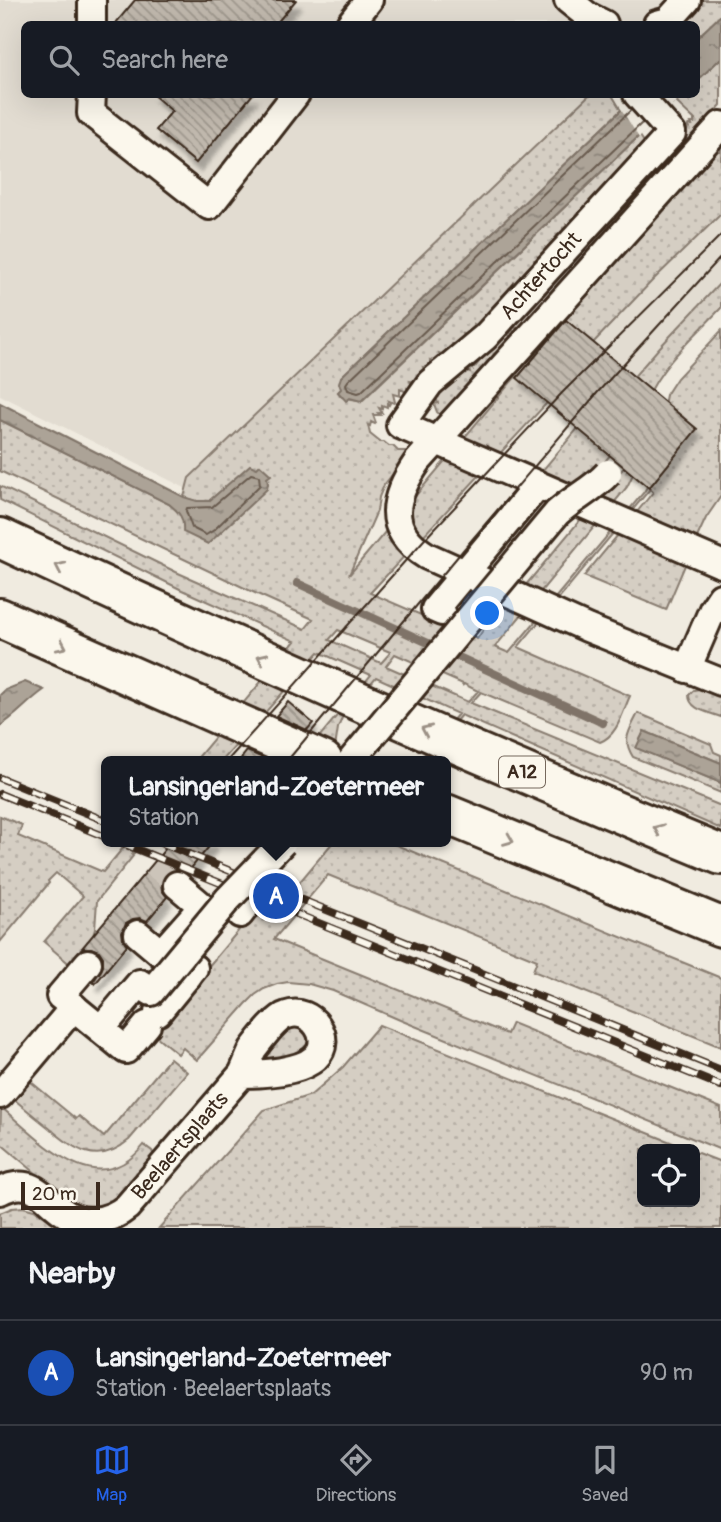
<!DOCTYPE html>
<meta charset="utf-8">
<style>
:root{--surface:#171b24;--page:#242831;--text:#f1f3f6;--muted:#9ea1a6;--line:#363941;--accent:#2563eb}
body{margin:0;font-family:Pangolin,sans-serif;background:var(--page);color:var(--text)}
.controls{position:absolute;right:21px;bottom:21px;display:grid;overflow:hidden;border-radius:10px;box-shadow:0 7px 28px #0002}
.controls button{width:63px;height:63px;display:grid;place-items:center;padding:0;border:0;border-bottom:2px solid var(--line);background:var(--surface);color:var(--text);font:35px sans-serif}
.scale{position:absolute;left:21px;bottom:18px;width:79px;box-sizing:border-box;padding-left:7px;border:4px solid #3b2a1e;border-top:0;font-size:19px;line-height:24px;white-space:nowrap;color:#3b2a1e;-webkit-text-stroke:5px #fbf7ec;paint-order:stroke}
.you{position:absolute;left:488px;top:614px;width:24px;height:24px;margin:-18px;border:5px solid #fff;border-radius:50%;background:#1a73e8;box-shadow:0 0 0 10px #1a73e833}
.badge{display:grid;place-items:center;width:46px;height:46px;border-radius:50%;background:var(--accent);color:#fff;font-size:23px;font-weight:700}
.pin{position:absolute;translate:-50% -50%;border:4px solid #fff;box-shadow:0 2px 7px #0006}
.popup{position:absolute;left:101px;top:756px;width:350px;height:91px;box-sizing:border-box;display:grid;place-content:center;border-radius:10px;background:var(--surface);filter:drop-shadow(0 2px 5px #0005);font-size:23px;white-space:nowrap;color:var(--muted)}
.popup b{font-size:26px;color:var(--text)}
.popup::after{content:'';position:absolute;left:50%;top:100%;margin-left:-14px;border:14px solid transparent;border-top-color:var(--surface)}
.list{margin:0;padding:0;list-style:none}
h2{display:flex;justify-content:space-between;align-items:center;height:91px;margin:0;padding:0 28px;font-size:30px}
h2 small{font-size:23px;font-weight:400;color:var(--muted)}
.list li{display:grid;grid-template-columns:46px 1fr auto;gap:21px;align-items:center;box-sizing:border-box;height:105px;padding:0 28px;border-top:2px solid var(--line)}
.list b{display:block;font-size:26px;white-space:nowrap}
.list p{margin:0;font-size:23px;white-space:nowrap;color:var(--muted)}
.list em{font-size:23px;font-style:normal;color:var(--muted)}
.icon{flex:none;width:38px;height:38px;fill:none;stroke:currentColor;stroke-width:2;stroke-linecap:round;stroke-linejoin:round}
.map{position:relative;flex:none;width:721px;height:1228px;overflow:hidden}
.search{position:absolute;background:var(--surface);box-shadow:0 7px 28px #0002;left:21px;right:21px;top:21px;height:77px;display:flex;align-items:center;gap:18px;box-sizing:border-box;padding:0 24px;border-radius:10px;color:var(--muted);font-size:26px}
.sheet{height:196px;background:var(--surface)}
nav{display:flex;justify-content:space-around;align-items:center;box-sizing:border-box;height:98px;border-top:2px solid var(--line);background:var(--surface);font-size:19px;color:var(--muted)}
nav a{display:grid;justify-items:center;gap:4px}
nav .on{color:var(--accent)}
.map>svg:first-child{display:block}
</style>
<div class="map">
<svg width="721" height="1228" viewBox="0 0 721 1228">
<defs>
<pattern id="grass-dots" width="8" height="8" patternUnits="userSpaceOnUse" patternTransform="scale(1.75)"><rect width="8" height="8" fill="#d5cec3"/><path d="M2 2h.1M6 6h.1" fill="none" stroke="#b8b1a7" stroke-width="1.8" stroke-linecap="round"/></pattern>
<pattern id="water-ripples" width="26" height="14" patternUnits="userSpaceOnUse" patternTransform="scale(1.75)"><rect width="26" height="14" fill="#aca397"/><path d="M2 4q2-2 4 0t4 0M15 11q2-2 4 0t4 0" fill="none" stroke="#8d857b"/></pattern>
<pattern id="building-back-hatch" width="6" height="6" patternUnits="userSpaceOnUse" patternTransform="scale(1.75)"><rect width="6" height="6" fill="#c0b8ad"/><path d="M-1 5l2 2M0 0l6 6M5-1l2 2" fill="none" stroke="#9d968c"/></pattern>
<filter id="shadow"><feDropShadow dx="4.5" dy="8" stdDeviation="2" flood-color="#0004"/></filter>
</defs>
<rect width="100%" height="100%" fill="#f0ebe0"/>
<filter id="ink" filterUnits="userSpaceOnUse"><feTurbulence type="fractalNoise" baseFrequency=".0143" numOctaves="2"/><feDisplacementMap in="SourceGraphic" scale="14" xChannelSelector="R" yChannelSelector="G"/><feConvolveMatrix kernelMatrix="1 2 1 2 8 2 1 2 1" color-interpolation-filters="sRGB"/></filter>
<g filter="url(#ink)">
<g fill="#e2dcd1">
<polygon points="0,0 696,0 675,24 24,24 24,94 615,95 203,497 0,395"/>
<polygon points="721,214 721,282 633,376 593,343 652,281"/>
</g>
<g fill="url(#grass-dots)" stroke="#887c70" stroke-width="2" fill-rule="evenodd">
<polygon points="703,0 721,0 721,15 697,38 696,24 677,24"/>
<polygon points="721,58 721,105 441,416 437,412 434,404 438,403 435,396 436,395 438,396 437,393 441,393 440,391 456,377 458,378 457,375 465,370 470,372 469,369 470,368 472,369 471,367 474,367 474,363 476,366 481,359 479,358 500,338 502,339 501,337 502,336 504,337 504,333 509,335 508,333 511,333 510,330 513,331 513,327 516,328 513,323 517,322 515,321 684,131 686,133 686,129 687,130 688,126 690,128 689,125 692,125 691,123 694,123 694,119 696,121 676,102 682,95 696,94 697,81"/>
<path d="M589 95H612L621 110 341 377V389L338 392 342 397 362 401 638 137 640 136 646 145 614 180 612 179 607 184 609 186C598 190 591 203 585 212L583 211 573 221 572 220 571 224 569 223V226L567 225 568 227 565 231 563 229V233L560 232 562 234 558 235 560 236 559 238 556 237 558 239 555 242 553 241V243L550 244 551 246H548V249L546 248 547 250 544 251 545 253H542L543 255 540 258 538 257 539 260H535L537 262 523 277 521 276 522 278 517 284 515 283 516 285 513 288H510L511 290 504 298 502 297 503 299 479 326 474 324 476 329 473 333 471 332 468 335 463 334 465 338H462V342L459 341 461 343 455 346 453 345 454 347 451 351 449 349V352L444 355 439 353 440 358 437 362 430 360 431 365 428 368 423 367 425 372H422L423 374 419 375 421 376 416 382 410 381 412 386 409 389 407 388V392L400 389V396L393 394 395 402 394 403 389 401 390 403 389 405 387 403V407L382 405V409L379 408 382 413H378L380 415H373L376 423 375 424 371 422 370 426 368 425 370 434 380 442H384L389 446H393L398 451H405L409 454 384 485 379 497 377 511 349 575 517 375 515 373 721 144V214L652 281 553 385 559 390 370 593 421 615 589 415 596 420 659 348 721 282V308C695 336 662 363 647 399L635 470 627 487 495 647 509 653 644 492 648 485 666 395 677 378 721 331V496L706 518 694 544 633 517 653 492 650 489 518 647 630 696C622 713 618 735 600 742L481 692 471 703 721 806V829L461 715 422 761H419L458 714 376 677 342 718 338 728 335 748 299 761 371 675 319 652 222 761H195L295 641 182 590 0 500V486L176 572 305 629 313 619 255 593 0 471V420L169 504 180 513 184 524 268 484 267 478 220 492 209 501H197L184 497 189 478ZM612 453 626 465 515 598 489 621 477 639 440 623C456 608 482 582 490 562L543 495 581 486 590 479ZM338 630 390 652V653L381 663 329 640ZM395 654 463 684 462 686 464 684 478 691 468 702 386 666Z"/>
<polygon points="622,530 688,558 666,610 584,576"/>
<path d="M699 689 721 696V717C709 712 689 710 689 695L694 690Z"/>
<path d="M638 713 711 744 714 752 721 755V763L644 731 637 748 721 783V793L633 757C621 738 630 731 638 713Z"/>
<polygon points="0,816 22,825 18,836 103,872 128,842 146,842 137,852 135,852 132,855 133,856 97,901 95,929 92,939 87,949 73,967 44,942 83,896 56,873 48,881 49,883 0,942"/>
<polygon points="333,842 389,842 721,978 721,1047 533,971 537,960 328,875 274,939 507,1034 512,1023 721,1108 721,1150 400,1020 333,991 309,984 288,982 277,984 264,989 255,995 246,1004 197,1060 183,1048 178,1054 150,1031 166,1017 249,918 262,908 273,905 288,896"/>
<polygon points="298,1024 312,1037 306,1051 270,1063 262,1057 285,1029"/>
<polygon points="379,1025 688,1149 642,1149 642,1202 695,1202 695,1152 721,1162 721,1228 159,1228 264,1110 311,1095 343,1067"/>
<path d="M170 1058 187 1072 129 1140C97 1167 75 1150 48 1127 35 1117 22 1106 10 1096L25 1077 76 1119 79 1116 104 1137Z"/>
<path d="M1 1107C40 1140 96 1205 144 1145L152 1151 154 1156C129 1185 111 1222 69 1201L0 1143Z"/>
<polygon points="23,1207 34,1210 62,1228 0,1228 0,1213 12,1208"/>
</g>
<g fill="url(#water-ripples)" stroke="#7f7367" stroke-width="2">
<polygon points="721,15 721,58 697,81 697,38"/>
<polygon points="637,95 682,95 361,401 350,398 346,401 338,392 341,389 339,383 341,377"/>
<path d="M0 403 184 497 197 501H209L250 465 257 468 260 465 271 475 267 478 268 484 267 489 208 544 183 532C184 518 180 513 169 504L0 420Z"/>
<path d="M25 682 44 690C28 701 16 716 0 726V695L5 690Z"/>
<polygon points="644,731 721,763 721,783 636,748"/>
</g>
<polygon fill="#f0ebe0" points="633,95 669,95 677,101 639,138 620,107"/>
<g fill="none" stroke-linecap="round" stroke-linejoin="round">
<g stroke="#685a4e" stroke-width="2">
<polyline points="631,110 348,381 346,384 348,390 358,393 361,392 643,122"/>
<polygon points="251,474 259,476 260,485 214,530 206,535 192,528 186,511 187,508 212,507"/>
</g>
<polyline stroke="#7f7367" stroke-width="8" points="297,583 603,723"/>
</g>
<g fill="url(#building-back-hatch)" stroke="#3b2a1e" stroke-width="2" filter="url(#shadow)">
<polygon points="135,0 296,0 276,24 115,24"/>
<polygon points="152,94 253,94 196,163 156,130 172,111"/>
<polygon points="566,320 697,429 649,488 517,378"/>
<polygon points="288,702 313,723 307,730 276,716"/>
<polygon points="247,751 270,761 239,761"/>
<polygon points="171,842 213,842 187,873 180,870 172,870 165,875 161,883 162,890 167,897 147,921 140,918 133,919 126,923 122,932 123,939 127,945 95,984 93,982 103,966 103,957 99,951 91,948 82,948"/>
</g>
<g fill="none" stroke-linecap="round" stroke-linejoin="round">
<polyline stroke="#ccc4b9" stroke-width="26" stroke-dasharray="26 13" stroke-linecap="butt" points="156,882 178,856"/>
<g stroke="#3b2a1e" stroke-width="32">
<g id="minor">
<polyline points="568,0 588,16 604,24"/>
<polyline points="92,24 92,0"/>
<polyline points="350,24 369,0"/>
<polyline points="657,24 668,21 687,0"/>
<polyline points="92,94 91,113 209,206 296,94"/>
<polyline points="637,94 672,133 485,337 430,383 400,425 721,564"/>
<path d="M721 125 418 461C393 497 384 529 427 556L587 628 721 682"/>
<polyline points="442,612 435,609 538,485"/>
<polyline points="687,669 713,609 721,597"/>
<polyline points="177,885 214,916"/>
<polyline points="233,894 247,905 240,914"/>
<polyline points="138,934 188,976"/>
<polyline points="161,953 200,909"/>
<polyline points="88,963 60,996 126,1050 147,1025"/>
<polyline points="158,1012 194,968"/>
<polyline points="101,1029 128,997"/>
<polyline points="0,1095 74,1007"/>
<path d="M0 1191C10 1186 21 1183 32 1188 43 1193 52 1204 62 1211 82 1227 109 1222 127 1207L242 1074C246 1066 249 1057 253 1049 260 1040 276 1018 287 1015 311 1006 335 1039 315 1058 300 1072 262 1074 242 1074"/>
</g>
</g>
<g stroke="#3b2a1e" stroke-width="44">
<g id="highway">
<path d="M0 538C238 650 478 755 721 855"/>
<polyline points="0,618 323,761"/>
<polyline points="446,814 721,927"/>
</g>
</g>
<use href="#minor" stroke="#fbf7ec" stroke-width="26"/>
<use href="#highway" stroke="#fbf7ec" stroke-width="38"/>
<g stroke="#3b2a1e" stroke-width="2">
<polyline points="227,761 423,541 466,495 562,393 721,235"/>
<polyline points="287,761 464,549 598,392 721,257"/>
</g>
<g stroke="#3b2a1e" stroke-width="8">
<g id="rail">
<polyline points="0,778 106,821"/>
<polyline points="0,794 106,837"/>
<polyline points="119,842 721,1086"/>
<polyline points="159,842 721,1070"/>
</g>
</g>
<use href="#rail" stroke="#fbf7ec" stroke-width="5" stroke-dasharray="16" stroke-linecap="butt"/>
<g stroke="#3b2a1e" stroke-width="32" stroke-linecap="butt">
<g id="minor-bridge">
<path d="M351 761 557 513C573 498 593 490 608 473"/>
<polyline points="128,997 140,983 151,992 228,899 283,842"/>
</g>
</g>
<use href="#minor-bridge" stroke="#fbf7ec" stroke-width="26"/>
</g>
<defs><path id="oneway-chevron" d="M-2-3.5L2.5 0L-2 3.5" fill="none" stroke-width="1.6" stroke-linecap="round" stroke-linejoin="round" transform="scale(1.75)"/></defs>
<g stroke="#9b9085">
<use href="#oneway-chevron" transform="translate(60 567) rotate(-155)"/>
<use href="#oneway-chevron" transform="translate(62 646) rotate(24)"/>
<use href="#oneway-chevron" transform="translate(262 658) rotate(-156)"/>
<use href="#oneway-chevron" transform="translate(426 730) rotate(-156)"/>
<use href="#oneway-chevron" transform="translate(658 829) rotate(-157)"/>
<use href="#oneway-chevron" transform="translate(509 840) rotate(22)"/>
</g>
</g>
<g text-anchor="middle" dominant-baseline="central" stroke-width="6" stroke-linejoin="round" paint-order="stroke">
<rect fill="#fbf7ec" stroke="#75685c" stroke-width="2" x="499" y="756.5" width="46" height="31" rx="5"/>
<g font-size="19" font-weight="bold" fill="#3b2a1e">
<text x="522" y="772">A12</text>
</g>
<g font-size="21" fill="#3b2a1e" stroke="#fbf7ec">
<text transform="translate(541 276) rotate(-48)">Achtertocht</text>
<text transform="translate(180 1146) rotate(-49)">Beelaertsplaats</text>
</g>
</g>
</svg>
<div class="controls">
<button><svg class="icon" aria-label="locate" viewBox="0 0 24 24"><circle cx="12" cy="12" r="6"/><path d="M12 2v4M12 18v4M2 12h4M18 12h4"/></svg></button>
</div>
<div class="scale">20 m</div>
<div class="you"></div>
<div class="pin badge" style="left:276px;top:896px;background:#1a4fb4">A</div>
<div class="popup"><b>Lansingerland-Zoetermeer</b>Station</div>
<div class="search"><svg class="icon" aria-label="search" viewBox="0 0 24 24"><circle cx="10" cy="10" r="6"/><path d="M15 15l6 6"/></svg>Search here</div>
</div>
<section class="sheet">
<h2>Nearby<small></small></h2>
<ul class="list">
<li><span class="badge" style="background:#1a4fb4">A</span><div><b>Lansingerland-Zoetermeer</b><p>Station · Beelaertsplaats</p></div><em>90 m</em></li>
</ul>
</section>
<nav>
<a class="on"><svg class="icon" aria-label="map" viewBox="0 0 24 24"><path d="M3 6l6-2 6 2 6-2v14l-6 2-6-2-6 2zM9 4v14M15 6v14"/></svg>Map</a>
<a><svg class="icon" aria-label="directions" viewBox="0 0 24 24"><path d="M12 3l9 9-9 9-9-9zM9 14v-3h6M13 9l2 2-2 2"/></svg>Directions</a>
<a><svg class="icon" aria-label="saved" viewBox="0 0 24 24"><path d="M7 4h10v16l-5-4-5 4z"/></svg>Saved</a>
</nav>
